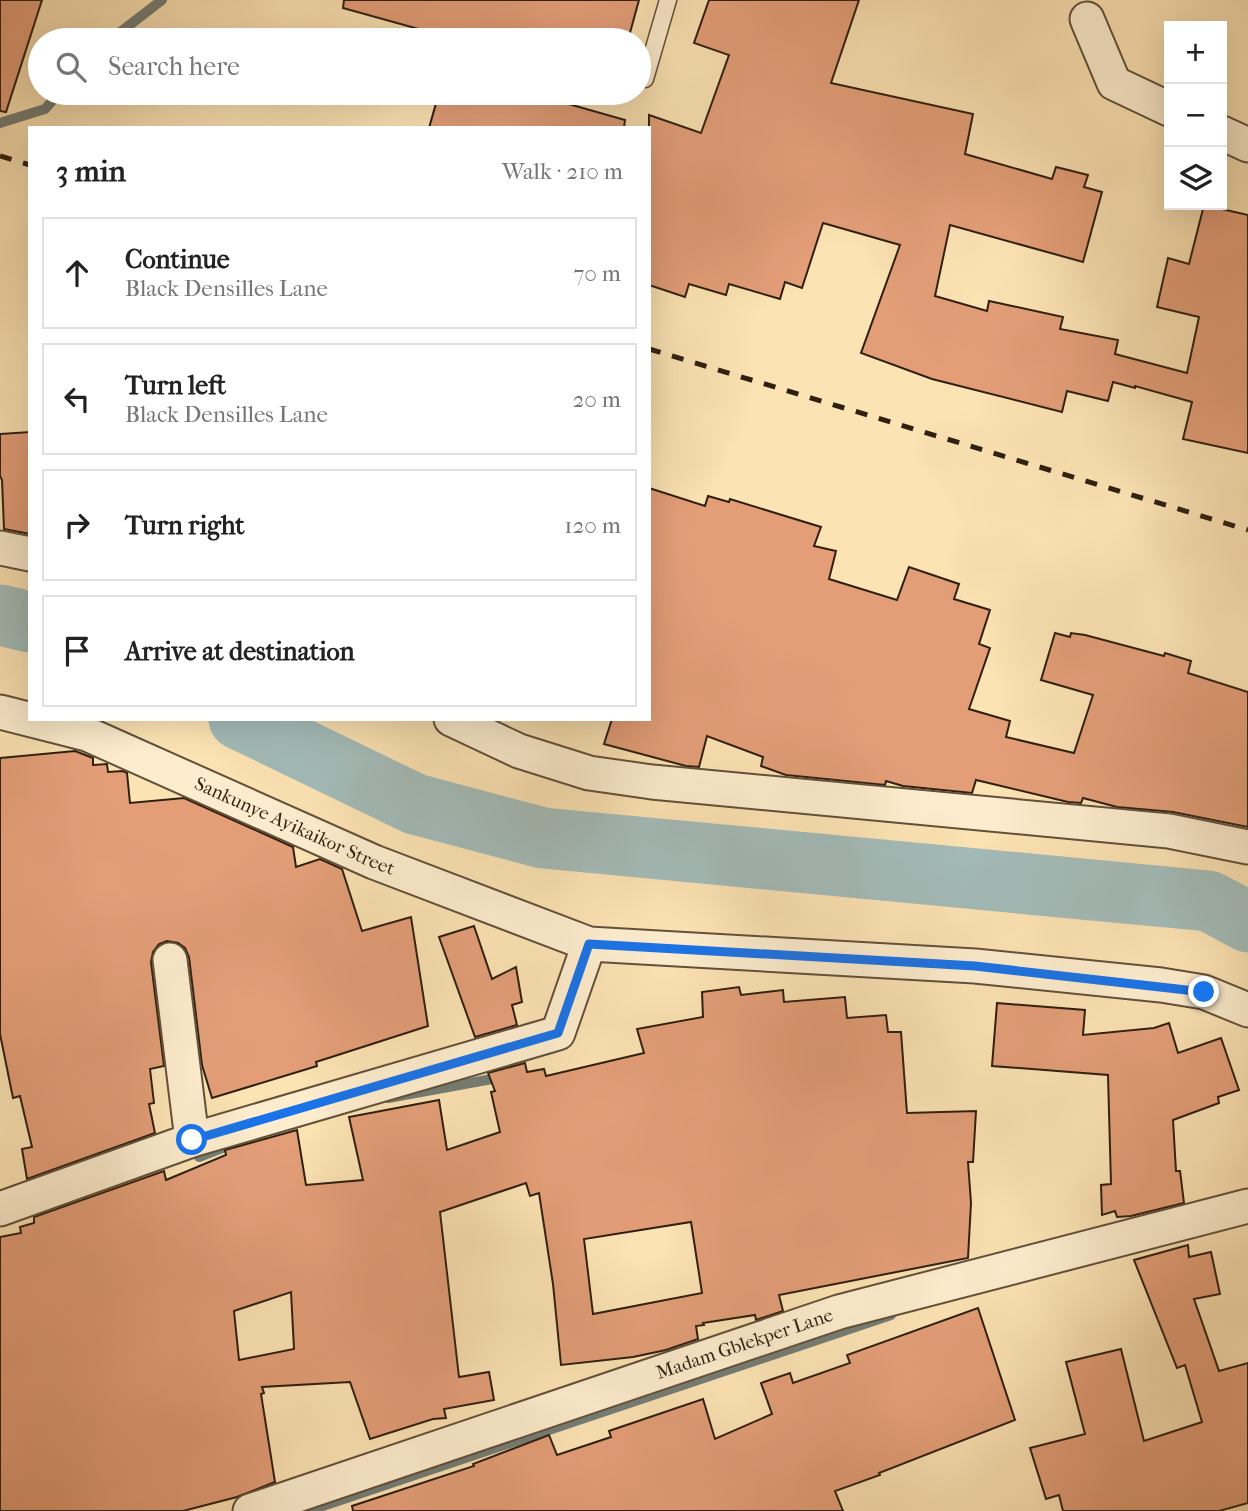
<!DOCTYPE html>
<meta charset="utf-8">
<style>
:root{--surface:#fff;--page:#f6f6f6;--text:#222;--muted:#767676;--line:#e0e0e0}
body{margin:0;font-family:"IM FELL French Canon",serif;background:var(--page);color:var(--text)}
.controls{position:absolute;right:21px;top:21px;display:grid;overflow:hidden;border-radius:0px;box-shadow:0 7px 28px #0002}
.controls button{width:63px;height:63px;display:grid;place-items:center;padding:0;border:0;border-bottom:2px solid var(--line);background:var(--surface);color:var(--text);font:35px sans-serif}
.stop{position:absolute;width:21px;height:21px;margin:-16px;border:5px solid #1a73e8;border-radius:50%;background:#fff}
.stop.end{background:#1a73e8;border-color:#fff;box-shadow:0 2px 7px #0008}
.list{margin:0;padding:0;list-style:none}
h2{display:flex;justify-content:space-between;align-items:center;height:91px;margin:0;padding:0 28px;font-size:30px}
h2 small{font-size:23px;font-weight:400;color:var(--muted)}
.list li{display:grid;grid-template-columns:46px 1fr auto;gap:21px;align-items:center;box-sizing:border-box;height:112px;margin:0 14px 14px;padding:0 14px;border:2px solid var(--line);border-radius:0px}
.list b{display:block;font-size:26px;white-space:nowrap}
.list p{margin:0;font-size:23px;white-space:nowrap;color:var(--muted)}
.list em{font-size:23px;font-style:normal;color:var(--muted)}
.icon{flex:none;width:38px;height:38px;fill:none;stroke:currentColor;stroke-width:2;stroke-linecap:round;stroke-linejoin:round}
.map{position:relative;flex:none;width:1248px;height:1511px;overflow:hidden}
.search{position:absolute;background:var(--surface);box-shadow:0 7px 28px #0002;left:28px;top:28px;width:623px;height:77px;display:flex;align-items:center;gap:18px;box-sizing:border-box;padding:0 24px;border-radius:38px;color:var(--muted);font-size:26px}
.panel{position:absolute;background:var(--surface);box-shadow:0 7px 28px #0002;left:28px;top:126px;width:623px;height:595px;border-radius:0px}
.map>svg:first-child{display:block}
</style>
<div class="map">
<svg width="1248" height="1511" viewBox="0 0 1248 1511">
<rect width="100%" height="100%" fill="#fce3b4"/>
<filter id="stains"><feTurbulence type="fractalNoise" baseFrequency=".00286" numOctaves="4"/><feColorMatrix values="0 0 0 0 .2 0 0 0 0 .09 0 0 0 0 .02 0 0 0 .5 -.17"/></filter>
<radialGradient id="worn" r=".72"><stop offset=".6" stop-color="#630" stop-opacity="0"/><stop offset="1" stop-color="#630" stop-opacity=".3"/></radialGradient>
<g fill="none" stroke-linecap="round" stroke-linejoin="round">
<g stroke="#747d75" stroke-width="10">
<polyline points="110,40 162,0"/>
<polyline points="0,123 45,109 59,93"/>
<polyline points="388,1098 503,1077"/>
<polyline points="199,1157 230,1145"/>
<polyline points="308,1511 891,1315"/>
</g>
<g stroke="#a3bbb8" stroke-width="61">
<polyline points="0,615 30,622"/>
<polyline points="239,719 415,804 543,838 1209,901 1248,922"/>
</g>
</g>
<g fill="#e39e78" stroke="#2e1f11" stroke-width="2" fill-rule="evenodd">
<polygon points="0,0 42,0 6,112 0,111"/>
<polygon points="344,0 639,0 628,40 458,40 343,8"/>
<polygon points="709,0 859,0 831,83 973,114 965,154 1052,179 1056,167 1088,175 1084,187 1102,192 1083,262 950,225 935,296 987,311 989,301 1063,317 1060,329 1118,340 1115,354 1187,373 1199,317 1157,307 1168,258 1189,264 1204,205 1248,215 1248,453 1183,439 1192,402 1135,386 1135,388 1113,382 1108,401 1067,391 1062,412 932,379 861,353 900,245 823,223 802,288 785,282 780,299 729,284 726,295 689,284 685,297 649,285 649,115 701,133 729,55 694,43"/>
<polygon points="439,93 530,93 625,120 624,128 429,128"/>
<polygon points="30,432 30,534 4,529 2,480 0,476 0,434"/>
<polygon points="649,488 705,506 708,496 729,502 730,499 821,527 814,546 836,551 829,579 897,600 909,567 959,584 954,599 990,610 979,644 990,648 969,709 1010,721 1006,737 1074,753 1093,695 1041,680 1055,633 1070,637 1071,633 1085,635 1164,656 1165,653 1191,661 1188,673 1248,692 1248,827 1173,812 1117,807 1083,798 1081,803 1068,802 976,780 972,793 903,786 886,781 885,785 786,775 761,766 763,757 707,736 699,767 686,766 604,744 612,719 649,719"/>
<polygon points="75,751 93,758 93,765 107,764 108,772 123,771 127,773 130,803 184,798 293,847 296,867 320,859 342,869 362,931 411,917 428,1026 316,1062 317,1066 212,1098 202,1065 189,957 185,948 178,943 167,941 159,944 153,952 151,962 164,1066 150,1069 154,1103 149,1104 155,1133 27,1179 22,1149 32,1147 20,1096 13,1098 0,1034 0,758"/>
<polygon points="474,926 492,979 516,967 522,1002 512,1005 517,1025 475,1037 439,937"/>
<path d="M739 987 741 995 783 990 784 1002 845 997 847 1018 886 1015 888 1032H901L907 1113 976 1111 973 1162H968L971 1203 968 1258 779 1295 783 1311 756 1320 755 1315 703 1323 704 1325 696 1326 698 1339 666 1350 633 1357 561 1365 553 1284 539 1193 530 1196 526 1183 440 1212 459 1377 489 1372 494 1400 444 1409 446 1418 433 1419 370 1439 350 1382 262 1387 264 1393 261 1394 275 1482 237 1497 183 1511H0V1237L21 1233 20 1227 34 1223V1217L164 1171 166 1180 226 1155 225 1150 297 1130 306 1185 363 1180 349 1117 439 1100 447 1150 500 1132 491 1092 495 1091 488 1073 525 1063 527 1072 544 1069 546 1076 644 1053 637 1029 703 1017 702 992ZM691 1222 702 1293 593 1314 584 1239ZM291 1292 294 1349 239 1360 234 1311Z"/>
<polygon points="997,1003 1085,1010 1083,1035 1154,1028 1169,1023 1178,1053 1221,1038 1239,1090 1218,1097 1219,1103 1173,1120 1176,1171 1180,1171 1184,1203 1131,1216 1117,1217 1115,1211 1102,1215 1101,1185 1111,1184 1108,1075 992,1066"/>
<polygon points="1188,1245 1189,1257 1211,1252 1220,1294 1194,1299 1219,1371 1248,1363 1248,1503 1219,1511 1063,1511 1059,1495 1046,1499 1030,1448 1085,1434 1066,1362 1121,1349 1144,1441 1202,1422 1185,1365 1177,1368 1134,1260"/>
<polygon points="978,1308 1015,1420 879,1473 880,1475 835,1491 843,1511 353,1511 352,1506 474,1466 473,1464 549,1435 557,1455 611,1437 609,1431 703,1399 715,1439 772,1414 761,1383 790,1373 793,1383 850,1363 847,1355"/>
</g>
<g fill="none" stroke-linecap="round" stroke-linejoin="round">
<g stroke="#62503a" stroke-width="19">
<polyline id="lane" points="645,79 668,0"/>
</g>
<g stroke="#62503a" stroke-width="37">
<g id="street">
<polyline points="1087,19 1114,83 1169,109"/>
<polyline points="1222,133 1248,145"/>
<polyline points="0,548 30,554"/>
<path id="s1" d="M0 712 87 734 374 862 589 944 975 966 1161 985 1204 992 1248 1010"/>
<polyline points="451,719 519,751 589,773 652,782 1169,831 1248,847"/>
<polyline points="170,960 192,1140"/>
<polyline points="0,1209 192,1140 558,1033 589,944"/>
<path id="s2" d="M250 1511 839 1312 1248 1206"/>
</g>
</g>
<use href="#lane" stroke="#fdedce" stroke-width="16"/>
<use href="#street" stroke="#fdedce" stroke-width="33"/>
<g stroke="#2e1f11" stroke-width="5" stroke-dasharray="12 12" stroke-linecap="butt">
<polyline points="0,156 30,165"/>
<polyline points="649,349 1248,530"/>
</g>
</g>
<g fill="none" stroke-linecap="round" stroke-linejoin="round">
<polyline stroke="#1a73e8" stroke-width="9" points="192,1140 558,1033 589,944 975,966 1204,992"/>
</g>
<g text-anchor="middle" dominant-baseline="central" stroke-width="6" stroke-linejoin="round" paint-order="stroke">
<g font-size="19" fill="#2e1f11" stroke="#fdedce">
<text stroke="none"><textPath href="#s1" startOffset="317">Sankunye Ayikaikor Street</textPath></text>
<text stroke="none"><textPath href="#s2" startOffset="522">Madam Gblekper Lane</textPath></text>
</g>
</g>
<rect width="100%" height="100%" filter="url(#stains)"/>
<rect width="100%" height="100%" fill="url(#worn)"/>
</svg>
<div class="controls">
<button>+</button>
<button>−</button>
<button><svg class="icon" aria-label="layers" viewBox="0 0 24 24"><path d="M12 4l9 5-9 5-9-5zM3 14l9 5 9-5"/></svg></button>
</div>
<div class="stop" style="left:192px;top:1140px"></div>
<div class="stop end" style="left:1204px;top:992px"></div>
<div class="search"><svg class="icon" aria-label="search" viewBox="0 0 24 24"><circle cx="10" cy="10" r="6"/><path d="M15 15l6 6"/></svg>Search here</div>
<section class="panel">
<h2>3 min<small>Walk · 210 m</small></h2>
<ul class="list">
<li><svg class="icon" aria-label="ahead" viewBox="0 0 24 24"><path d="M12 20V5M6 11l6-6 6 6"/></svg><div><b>Continue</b><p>Black Densilles Lane</p></div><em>70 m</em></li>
<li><svg class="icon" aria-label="left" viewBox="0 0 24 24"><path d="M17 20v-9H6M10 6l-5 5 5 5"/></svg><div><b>Turn left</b><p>Black Densilles Lane</p></div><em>20 m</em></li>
<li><svg class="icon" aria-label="right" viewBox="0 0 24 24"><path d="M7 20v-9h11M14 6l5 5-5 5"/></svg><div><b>Turn right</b></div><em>120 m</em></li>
<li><svg class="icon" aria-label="arrive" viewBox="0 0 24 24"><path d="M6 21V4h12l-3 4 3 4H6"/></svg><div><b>Arrive at destination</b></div></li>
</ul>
</section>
</div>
